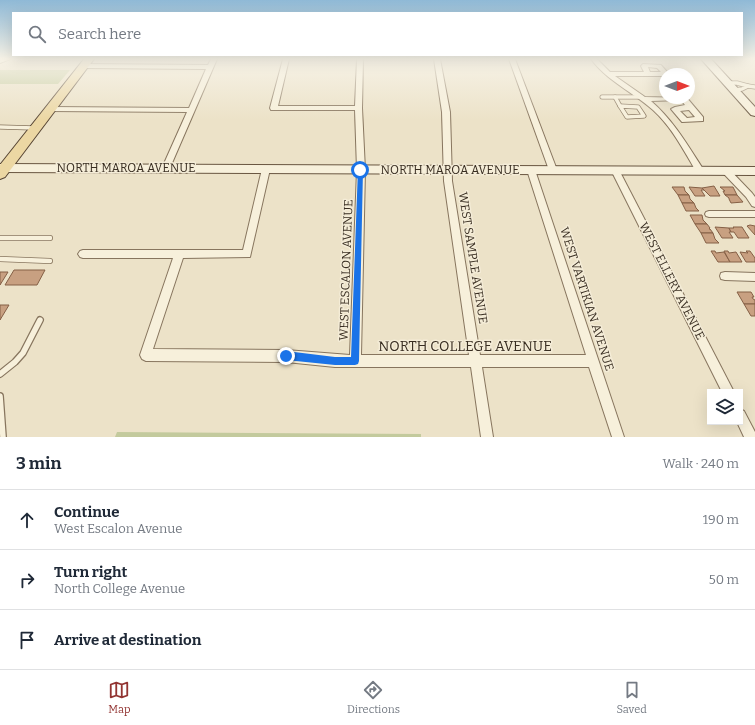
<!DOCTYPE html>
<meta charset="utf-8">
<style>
:root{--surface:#fff;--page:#f2f2f3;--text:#1f2937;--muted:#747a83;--line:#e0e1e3;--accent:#923432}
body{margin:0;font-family:Bitter,serif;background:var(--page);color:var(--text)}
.controls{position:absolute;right:12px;bottom:12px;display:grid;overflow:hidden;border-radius:0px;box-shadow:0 4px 16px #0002}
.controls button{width:36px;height:36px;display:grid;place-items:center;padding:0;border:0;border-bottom:1px solid var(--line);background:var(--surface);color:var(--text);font:20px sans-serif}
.compass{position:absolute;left:659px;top:68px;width:36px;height:36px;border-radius:50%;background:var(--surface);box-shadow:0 4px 16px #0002;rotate:90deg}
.stop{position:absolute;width:12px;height:12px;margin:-9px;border:3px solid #1a73e8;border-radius:50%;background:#fff}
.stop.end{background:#1a73e8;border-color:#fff;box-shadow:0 1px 4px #0008}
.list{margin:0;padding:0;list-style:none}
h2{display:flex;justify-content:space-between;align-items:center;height:52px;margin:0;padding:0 16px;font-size:17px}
h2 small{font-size:13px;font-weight:400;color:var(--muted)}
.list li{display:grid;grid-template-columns:26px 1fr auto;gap:12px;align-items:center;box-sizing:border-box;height:60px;padding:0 16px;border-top:1px solid var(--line)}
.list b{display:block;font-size:15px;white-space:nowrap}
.list p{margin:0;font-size:13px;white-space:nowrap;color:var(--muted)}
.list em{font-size:13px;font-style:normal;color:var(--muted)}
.icon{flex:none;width:22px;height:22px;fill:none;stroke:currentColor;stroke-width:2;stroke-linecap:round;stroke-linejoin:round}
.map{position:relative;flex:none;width:755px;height:437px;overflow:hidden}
.search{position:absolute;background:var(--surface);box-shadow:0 4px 16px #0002;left:12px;right:12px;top:12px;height:44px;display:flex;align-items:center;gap:10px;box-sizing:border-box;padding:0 14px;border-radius:0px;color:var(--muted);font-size:15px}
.sheet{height:232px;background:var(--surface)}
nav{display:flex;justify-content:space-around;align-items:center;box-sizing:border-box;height:56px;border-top:1px solid var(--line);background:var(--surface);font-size:11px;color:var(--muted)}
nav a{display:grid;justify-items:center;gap:2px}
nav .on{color:var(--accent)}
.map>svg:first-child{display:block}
</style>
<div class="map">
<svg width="755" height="437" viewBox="0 0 755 437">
<rect width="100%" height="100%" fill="#ece2c8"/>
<g fill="#c3ca9d">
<polygon points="0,70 70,70 58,84 0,84"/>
<polygon points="117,432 421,434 421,437 115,437"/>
</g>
<g fill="#c8a081" stroke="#856046">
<polygon points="714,186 720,196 710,196 702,188"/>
<polygon points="672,187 684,187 685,191 689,195 678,195"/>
<polygon points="689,187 702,188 704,190 701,190 705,196 695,196"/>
<polygon points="720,187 733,187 737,195 725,195 723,191 725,191"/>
<polygon points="678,195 689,195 690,199 694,203 682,203"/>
<polygon points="725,195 737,195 743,202 731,203 729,199 729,198"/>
<polygon points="682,203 694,203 696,208 699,211 686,211"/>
<polygon points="690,215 702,215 703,220 707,224 695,224"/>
<polygon points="695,224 707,224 710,228 709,229 710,229 713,233 701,233"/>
<polygon points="750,225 755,226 755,235 747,226"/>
<polygon points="715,227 729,228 731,232 729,232 733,238 722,238"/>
<polygon points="733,227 742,227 749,238 738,238 734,232 731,232 729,228 734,228"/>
<polygon points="701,233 713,233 715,239 719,243 706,243"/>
<polygon points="711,251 715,251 716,253 724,252 730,262 718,262"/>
<polygon points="724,251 728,251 729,253 736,252 742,262 730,262"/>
<polygon points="746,251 750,251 755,258 755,262 746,262 740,252 748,253"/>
<polygon points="14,270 45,270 37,285 5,285"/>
<polygon points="0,272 8,272 0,285"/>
<polygon points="737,292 751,292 754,297 752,297 753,299 755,300 755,304 744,304"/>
<polygon points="744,304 755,304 755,316 751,316"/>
<polygon points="0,305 9,305 0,320"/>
</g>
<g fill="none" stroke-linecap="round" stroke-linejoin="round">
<g stroke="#87755e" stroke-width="5">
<g id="lane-far2">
<polyline points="728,83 737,83 748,86 742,89 734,90"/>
<polyline points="748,86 755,87"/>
<polyline points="602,97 641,97"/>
<polyline points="615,97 620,106"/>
<polygon points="620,106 638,107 644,116 627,117"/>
<polyline points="0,127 34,128"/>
</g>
</g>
<g stroke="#87755e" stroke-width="6">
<g id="lane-far1">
<polyline points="0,238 50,238"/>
<polyline points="0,259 50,261"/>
</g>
</g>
<g stroke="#87755e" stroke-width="8">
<g id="lane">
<polyline points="0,374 15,362 23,353 40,320"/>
<polyline points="0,396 3,437"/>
</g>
</g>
<g stroke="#87755e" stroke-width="2">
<g id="street">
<polygon points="0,59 10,59 0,63"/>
<polygon points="211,59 217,59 169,170 163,170 162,168 187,112 50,111 46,109 50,107 189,108 206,69 83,68 80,66 83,64 208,65"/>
<polygon points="283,59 289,59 278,106 355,106 357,59 363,59 362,108 365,170 361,355 469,355 444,181 442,112 434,59 440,59 450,112 452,181 480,355 586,355 527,170 531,167 535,170 624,437 612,437 589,367 482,367 493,437 481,437 471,367 335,367 286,362 146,361 142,359 140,355 173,258 83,258 80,257 78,254 80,251 83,250 243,250 262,169 266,166 270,169 250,257 183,258 153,349 286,350 350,355 357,170 355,110 271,110 270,108"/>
<polygon points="509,59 515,59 557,170 556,172 550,172 549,170"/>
<path d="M591 59H597L610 72H644L641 66 643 64 661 65 668 73 665 74V76H615L645 97 687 98 703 117V121L682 122 671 109 675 107 685 105 681 100 651 101C673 120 687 144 703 169L704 171 703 173H697C684 151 672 127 653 110 633 92 607 81 591 59ZM648 67 657 68 661 72H650ZM689 110 695 117 687 118 680 111Z"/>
<polygon points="615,167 619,170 734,392 722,392 611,170"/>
<polygon points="726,168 729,169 752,193 755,197 755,207 752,206 746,197 723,173 722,171"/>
<polygon points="709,211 755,211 755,217 709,217 706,216 705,214 706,212"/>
<polygon points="725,272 755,273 755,281 725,280 721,279 720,276 721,273"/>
<polygon points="740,409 744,411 755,432 755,437 744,437 737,422 740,422"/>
</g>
</g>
<g stroke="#695641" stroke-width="2">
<g id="secondary">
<polygon points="701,59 711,59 755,107 755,116 751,115"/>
<polygon points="0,164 755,167 755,175 0,172"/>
</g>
</g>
<g stroke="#554332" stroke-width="2">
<polygon id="primary" points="84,59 94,59 5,177 0,179 0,165"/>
</g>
<use href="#lane-far2" stroke="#f7f0db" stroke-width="3.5"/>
<use href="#lane-far1" stroke="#f7f0db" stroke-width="4.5"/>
<use href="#lane" stroke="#f7f0db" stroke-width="5.5"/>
<use href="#street" fill="#f7f0db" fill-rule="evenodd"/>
<use href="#secondary" fill="#f7f0db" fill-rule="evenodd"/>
<use href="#primary" fill="#ecd7a3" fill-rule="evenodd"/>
</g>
<linearGradient id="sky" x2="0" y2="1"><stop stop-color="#8fb9d6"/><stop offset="0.49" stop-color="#f6f2e6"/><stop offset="1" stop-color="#f6f2e6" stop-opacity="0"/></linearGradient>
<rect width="755" height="120" fill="url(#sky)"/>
<polygon fill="#1a73e8" points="358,168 363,170 359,361 358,364 355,365 335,365 286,360 282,356 286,351 335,357 351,357"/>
<g text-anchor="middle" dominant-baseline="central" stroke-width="3" stroke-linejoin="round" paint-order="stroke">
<g font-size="12" fill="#382d21" stroke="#f4ecd7">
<text x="126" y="168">NORTH MAROA AVENUE</text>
<text x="450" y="170">NORTH MAROA AVENUE</text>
<text transform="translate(473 258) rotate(81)">WEST SAMPLE AVENUE</text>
<text transform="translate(346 270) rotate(-88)">WEST ESCALON AVENUE</text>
<text transform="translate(672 281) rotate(63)">WEST ELLERY AVENUE</text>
<text transform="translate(587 299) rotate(72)">WEST VARTIKIAN AVENUE</text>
</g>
<g font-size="14" fill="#382d21" stroke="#f4ecd7">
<text x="465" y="346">NORTH COLLEGE AVENUE</text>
</g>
</g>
</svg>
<div class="controls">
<button><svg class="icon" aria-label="layers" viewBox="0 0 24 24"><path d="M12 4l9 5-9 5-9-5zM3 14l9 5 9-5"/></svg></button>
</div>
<svg class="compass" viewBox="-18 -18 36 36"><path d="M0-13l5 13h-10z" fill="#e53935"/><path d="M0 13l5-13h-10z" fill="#747a83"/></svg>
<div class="stop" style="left:360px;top:170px"></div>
<div class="stop end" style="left:286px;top:356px"></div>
<div class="search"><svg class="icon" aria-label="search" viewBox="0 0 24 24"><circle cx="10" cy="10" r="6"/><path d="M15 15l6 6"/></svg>Search here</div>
</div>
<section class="sheet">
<h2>3 min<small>Walk · 240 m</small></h2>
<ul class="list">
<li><svg class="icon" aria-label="ahead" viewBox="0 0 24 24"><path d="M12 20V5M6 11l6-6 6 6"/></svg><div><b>Continue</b><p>West Escalon Avenue</p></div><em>190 m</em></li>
<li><svg class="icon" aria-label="right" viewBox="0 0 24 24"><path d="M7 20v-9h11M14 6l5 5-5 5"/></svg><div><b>Turn right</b><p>North College Avenue</p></div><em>50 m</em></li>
<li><svg class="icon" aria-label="arrive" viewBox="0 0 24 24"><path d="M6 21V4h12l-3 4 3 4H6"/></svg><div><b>Arrive at destination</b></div></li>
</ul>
</section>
<nav>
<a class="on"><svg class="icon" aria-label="map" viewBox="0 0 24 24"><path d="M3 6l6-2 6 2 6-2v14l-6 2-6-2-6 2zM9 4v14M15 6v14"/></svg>Map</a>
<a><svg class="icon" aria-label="directions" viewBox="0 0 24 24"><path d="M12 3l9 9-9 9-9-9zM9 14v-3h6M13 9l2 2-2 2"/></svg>Directions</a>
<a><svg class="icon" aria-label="saved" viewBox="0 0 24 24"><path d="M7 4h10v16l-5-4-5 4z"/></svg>Saved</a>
</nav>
